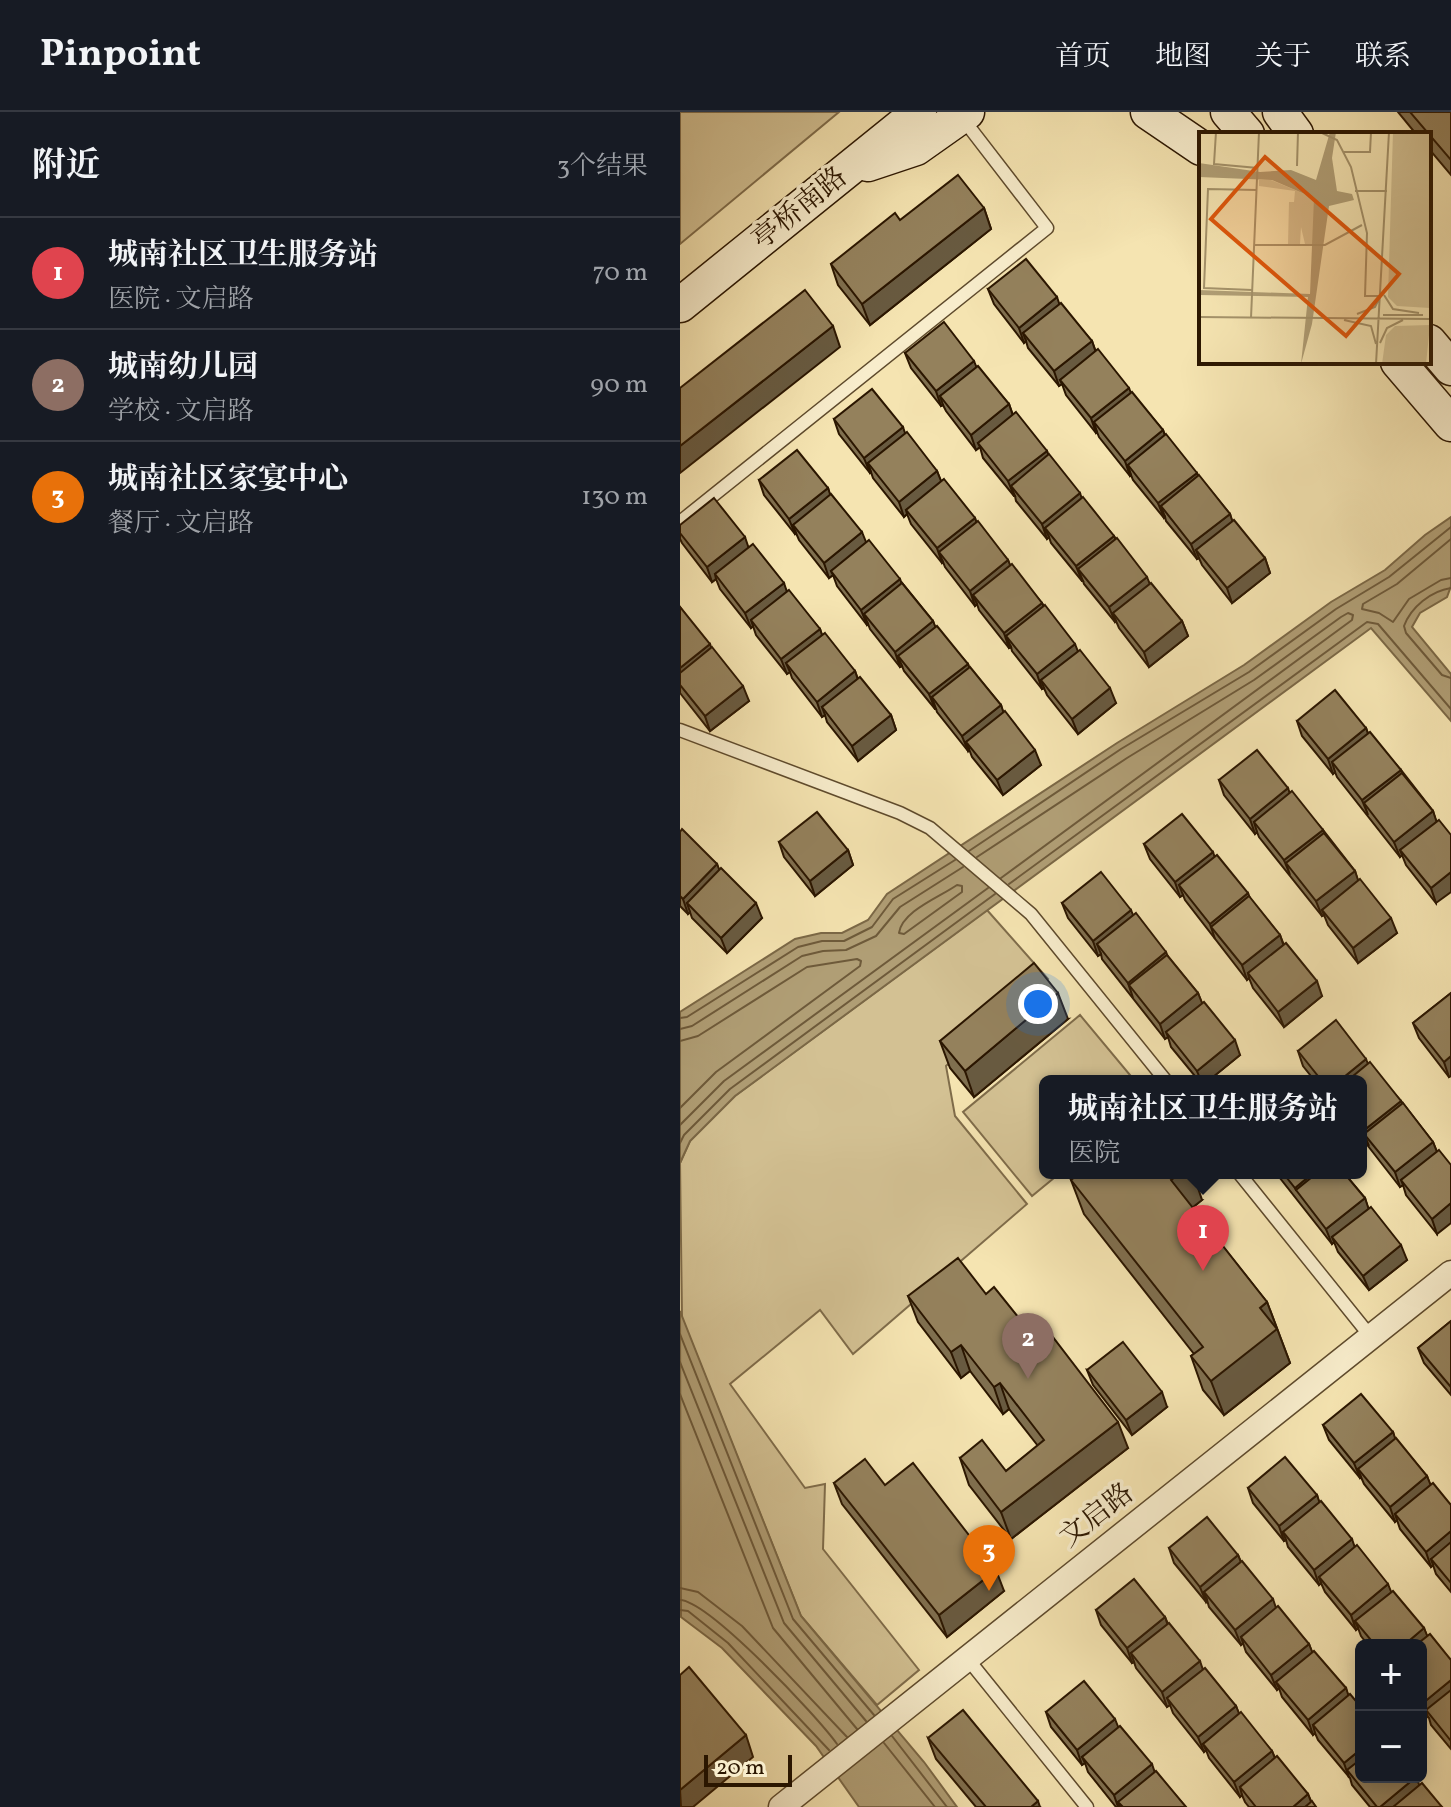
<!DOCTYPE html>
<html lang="zh">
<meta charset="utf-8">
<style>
:root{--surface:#171b24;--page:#20242c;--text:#f1f3f6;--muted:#9ea1a6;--line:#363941;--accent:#b45309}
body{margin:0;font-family:Vollkorn,"Noto Serif SC",serif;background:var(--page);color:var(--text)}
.controls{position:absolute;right:24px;bottom:24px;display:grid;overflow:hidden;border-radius:12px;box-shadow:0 4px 20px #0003}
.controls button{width:72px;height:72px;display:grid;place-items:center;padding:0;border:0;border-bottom:2px solid var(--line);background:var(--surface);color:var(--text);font:40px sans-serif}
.scale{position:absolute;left:24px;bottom:20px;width:88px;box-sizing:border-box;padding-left:8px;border:4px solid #2b1600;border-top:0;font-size:22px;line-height:28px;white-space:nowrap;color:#2b1600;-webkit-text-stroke:6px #f8edcc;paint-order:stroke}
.you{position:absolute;left:358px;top:892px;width:28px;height:28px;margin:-20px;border:6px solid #fff;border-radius:50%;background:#1a73e8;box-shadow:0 0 0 12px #1a73e833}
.badge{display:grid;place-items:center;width:52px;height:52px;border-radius:50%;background:var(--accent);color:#fff;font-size:26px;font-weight:700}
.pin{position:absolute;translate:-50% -66px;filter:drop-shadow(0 2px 4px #0008)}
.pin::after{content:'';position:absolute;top:42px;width:28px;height:24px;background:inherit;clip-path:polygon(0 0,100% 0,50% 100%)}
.popup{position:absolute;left:359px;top:963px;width:328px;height:104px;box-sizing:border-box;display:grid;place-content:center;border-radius:12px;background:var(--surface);filter:drop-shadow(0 2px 6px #0005);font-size:26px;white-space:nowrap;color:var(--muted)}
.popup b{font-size:30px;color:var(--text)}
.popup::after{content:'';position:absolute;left:50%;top:100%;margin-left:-16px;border:16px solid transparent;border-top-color:var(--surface)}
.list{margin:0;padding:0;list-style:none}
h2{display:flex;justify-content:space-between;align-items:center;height:104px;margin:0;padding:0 32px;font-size:34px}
h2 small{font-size:26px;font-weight:400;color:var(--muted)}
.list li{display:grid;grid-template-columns:52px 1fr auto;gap:24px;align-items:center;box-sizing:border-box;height:112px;padding:0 32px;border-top:2px solid var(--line)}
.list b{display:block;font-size:30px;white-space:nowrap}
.list p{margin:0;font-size:26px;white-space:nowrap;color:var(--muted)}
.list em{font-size:26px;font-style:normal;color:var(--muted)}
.map{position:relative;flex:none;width:771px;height:1695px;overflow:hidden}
header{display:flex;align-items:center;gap:48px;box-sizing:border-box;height:112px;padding:0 40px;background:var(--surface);border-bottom:2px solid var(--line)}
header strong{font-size:38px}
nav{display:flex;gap:44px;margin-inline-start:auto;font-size:28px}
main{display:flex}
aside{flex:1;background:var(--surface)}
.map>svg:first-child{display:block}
</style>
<header>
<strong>Pinpoint</strong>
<nav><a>首页</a><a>地图</a><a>关于</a><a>联系</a></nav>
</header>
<main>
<aside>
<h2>附近<small>3个结果</small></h2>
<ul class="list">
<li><span class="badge" style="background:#e0444e">1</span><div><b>城南社区卫生服务站</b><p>医院 · 文启路</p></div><em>70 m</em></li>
<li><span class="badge" style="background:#8d6e63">2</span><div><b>城南幼儿园</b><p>学校 · 文启路</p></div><em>90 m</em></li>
<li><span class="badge" style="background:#e8710a">3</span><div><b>城南社区家宴中心</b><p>餐厅 · 文启路</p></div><em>130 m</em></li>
</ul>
</aside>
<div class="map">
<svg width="771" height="1695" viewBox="0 0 771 1695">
<rect width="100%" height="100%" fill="#f5e4b1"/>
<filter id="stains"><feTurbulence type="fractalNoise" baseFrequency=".0025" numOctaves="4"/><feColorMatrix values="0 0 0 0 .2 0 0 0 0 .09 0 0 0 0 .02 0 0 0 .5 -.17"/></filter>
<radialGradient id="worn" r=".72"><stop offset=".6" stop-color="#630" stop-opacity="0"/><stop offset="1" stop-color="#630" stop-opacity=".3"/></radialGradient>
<g fill="#d3c193" stroke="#7f6c4a" stroke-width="2">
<polygon points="0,0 159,0 0,132"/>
<polygon points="307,798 368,867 266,954 275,1004 347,1092 173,1242 140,1198 50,1272 125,1376 145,1372 143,1437 239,1558 197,1593 121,1504 2,1206 0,1051 10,1029 55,984"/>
<polygon points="400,903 455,969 365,969 365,1061 380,1061 352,1084 283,1000"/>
</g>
<g fill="#b09e75" stroke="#7b6846" stroke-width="2">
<polygon points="771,405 771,474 767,485 740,501 732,515 771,562 771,609 691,516 55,984 10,1029 0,1051 0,900 115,827 141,821 162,821 188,808 207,782 437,631 564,553 651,490 705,458 745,423"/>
<polygon points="0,1199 121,1504 244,1650 277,1695 179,1695 136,1634 42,1536 1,1505"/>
</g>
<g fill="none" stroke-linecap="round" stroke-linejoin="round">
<g stroke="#6e5a3a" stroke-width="2">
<polyline points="771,427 717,472 683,492 682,497 699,501 713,510 729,487 761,468 771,466"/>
<path d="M771 476C751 479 731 495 724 514L726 521 762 563 771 566"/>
<polyline points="289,739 441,637 569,560 656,497 709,465 771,415"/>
<polyline points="297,745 447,646 574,568 661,505 668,501 673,503 672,508 321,766"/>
<polyline points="329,772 687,510 698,512 771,597"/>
<path d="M277 773 282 774V780L224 822 219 821C222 799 260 785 277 773Z"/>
<polyline points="0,906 7,905 118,835 142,829 164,829 192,815 213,787 275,748"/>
<polyline points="0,917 12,914 122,844 143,839 166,838 196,824 220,795 283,755"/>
<polyline points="0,929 18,924 127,855 177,847 181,849 180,854 36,960 0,996"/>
<polyline points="0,1013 44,969 308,776"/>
<polyline points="0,1031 4,1023 50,977 315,782"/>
<polyline points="0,1222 113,1507 194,1603"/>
<polyline points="0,1250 104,1511 186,1609"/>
<polyline points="0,1282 93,1516 177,1617"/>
<polyline points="0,1476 18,1480 62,1514 167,1625"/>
<path d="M0 1488C29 1489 138 1605 157 1632"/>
<polyline points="0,1498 8,1499 48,1531 149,1638"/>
<polyline points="212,1624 267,1695"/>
<polyline points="204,1631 255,1695"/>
</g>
<g stroke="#5e4a2c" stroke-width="15">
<g id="lane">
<polyline points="0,410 367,116 283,7"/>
<polyline points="0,618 220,701 250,716 351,802 486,969"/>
<polyline points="559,1061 691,1225"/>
<polyline points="287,1546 407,1695"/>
</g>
</g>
<g stroke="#5e4a2c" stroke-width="27">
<polyline id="street" points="101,1695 771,1161"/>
</g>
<g stroke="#2b1600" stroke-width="37">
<g id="secondary">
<polyline points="468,0 521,36"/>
<polyline points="548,0 567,22"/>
<polyline points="600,0 616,22"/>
<polyline points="188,52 236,36 287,0"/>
<polyline points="0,193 239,0"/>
<polyline points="749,230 771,256"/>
<polyline points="718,250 771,312"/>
</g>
</g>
<use href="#lane" stroke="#f8edcc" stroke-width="12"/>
<use href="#street" stroke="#f8edcc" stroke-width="24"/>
<use href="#secondary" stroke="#f8edcc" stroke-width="34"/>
</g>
<g fill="#7f6f4f" stroke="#2b1600" stroke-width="2">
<polygon points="718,0 771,0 771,63 749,37 749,22 736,22"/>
<polygon points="304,96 311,117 190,213 158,173 151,152 220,108"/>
<polygon points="308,177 379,192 412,229 416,240 483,318 485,323 550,402 552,409 585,446 590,461 552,491 522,453 519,446 517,447 486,409 485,405 484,406 453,368 451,363 450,364 419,325 417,320 416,321 386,283 382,272 379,274 348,236 346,229 344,231 314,192"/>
<polygon points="225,241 297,255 329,292 333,303 367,339 368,343 402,387 434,424 436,427 470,472 502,509 508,524 469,555 439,516 436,509 435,510 404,472 403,469 402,469 371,431 369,425 367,427 336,389 335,384 334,384 303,346 300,335 296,338 266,299 263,293 261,294 231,256"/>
<polygon points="154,307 225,322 257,359 261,369 295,406 296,410 328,448 330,453 362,491 364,494 436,591 398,622 367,583 364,576 362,577 332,539 331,535 329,536 299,498 297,492 295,494 265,455 263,450 262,451 231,412 227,402 224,405 193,366 191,360 190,361 159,322"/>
<polygon points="79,368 148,376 150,383 186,431 222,471 253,509 255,515 288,552 289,555 321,593 323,600 361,653 323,683 292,645 289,637 288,639 257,600 256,597 255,597 224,559 222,554 220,555 190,517 188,512 187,513 157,474 153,463 149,466 119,428 116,421 115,422 84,383"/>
<polygon points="0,413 69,435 140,517 142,523 175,559 178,567 211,603 216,618 178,649 147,610 145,603 142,605 112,566 110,560 107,562 76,523 73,514 71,516 40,477 36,467 32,470 2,431 0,427"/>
<polygon points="0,495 69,589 30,619 0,581"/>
<polygon points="617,609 686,616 688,621 721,658 753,699 756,709 756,791 726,753 722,743 720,745 657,665 655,660 653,662 622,624"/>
<polygon points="539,668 610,681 643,718 675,759 678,769 717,821 678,851 648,813 644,803 642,804 579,725 577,720 575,722 544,683"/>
<polygon points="0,720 37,752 39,758 82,806 47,841 12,806 10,800 8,802 0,794"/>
<polygon points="99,730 168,738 173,753 135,784 104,745"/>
<polygon points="464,732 535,745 600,823 604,833 642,884 604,915 573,876 569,866 567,868 505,788 503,783 500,785 470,747"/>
<polygon points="382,791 453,803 518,881 522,891 560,943 528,969 519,969 491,935 488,925 485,927 422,847 421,842 418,844 388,806"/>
<polygon points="771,881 771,964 769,965 739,926 733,911"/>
<polygon points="388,907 294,985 270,956 260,929"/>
<polygon points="618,939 688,952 721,989 753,1030 757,1040 757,1122 726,1083 723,1073 720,1075 681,1025 681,969 635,969 623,954"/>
<polygon points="596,1061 664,1061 685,1086 688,1096 727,1148 689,1178 658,1140 654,1130 652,1132"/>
<polygon points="391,1068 522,1088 512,1096 587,1190 610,1251 544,1303 523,1278 511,1244 514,1242 404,1102"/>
<polygon points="306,1182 347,1216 448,1336 331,1427 289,1373 280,1346 326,1359 358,1334 329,1297 323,1302 290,1259 281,1266 238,1210 228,1184"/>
<polygon points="771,1209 771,1283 744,1251 738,1236"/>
<polygon points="407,1258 487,1295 452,1323 413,1273"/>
<polygon points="643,1313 713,1320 715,1327 747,1364 750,1372 771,1393 771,1480 756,1462 753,1453 751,1455 720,1417 717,1408 715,1410 684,1372 681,1365 680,1366 649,1328"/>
<polygon points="154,1371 205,1373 324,1479 267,1525 162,1392"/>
<polygon points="568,1376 637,1383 639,1390 711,1480 744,1516 747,1524 771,1548 771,1637 751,1613 749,1606 741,1597 741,1533 688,1533 681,1524 678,1516 676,1518 645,1480 641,1471 639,1473 608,1435 606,1428 604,1429 573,1391"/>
<polygon points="489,1436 558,1443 561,1450 596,1496 629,1532 632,1540 666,1576 668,1584 681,1665 739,1674 762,1695 690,1695 672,1673 670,1666 638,1628 635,1621 633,1623 602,1585 599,1576 597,1578 566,1540 563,1531 561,1533 529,1495 527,1488 526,1490 494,1451"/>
<polygon points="416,1498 485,1505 488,1512 523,1557 556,1594 559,1602 592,1639 595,1646 628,1682 631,1689 636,1695 569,1695 565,1690 562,1683 560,1685 529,1646 526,1638 524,1640 493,1601 490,1593 487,1595 456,1556 454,1550 452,1551 421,1513"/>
<polygon points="366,1600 438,1615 475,1660 506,1695 436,1695 408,1660 405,1651 402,1653 371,1615"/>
<polygon points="248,1626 360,1695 296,1695 256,1647"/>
</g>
<g fill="#685a40" stroke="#2b1600" stroke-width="2">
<polygon points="304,96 311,117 190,213 182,192"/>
<polygon points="377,185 382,200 343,221 346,229 344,231 339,216"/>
<polygon points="153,214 160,235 0,361 0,334"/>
<polygon points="412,229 417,244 380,268 382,272 379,274 374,259"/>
<polygon points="294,249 300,264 260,284 263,293 261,294 256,279"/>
<polygon points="449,276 455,291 414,310 417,320 416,321 411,306"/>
<polygon points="329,292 334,307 298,331 300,335 296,338 291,323"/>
<polygon points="223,315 228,330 188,351 191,360 190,361 184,346"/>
<polygon points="483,318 488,333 448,353 451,363 450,364 445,349"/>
<polygon points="367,339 372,354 331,374 335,384 334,384 328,369"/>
<polygon points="257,359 263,374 226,398 227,402 224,405 219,390"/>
<polygon points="517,361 522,376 481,394 485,405 484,406 478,391"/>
<polygon points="148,376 153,391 113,413 116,421 115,422 109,407"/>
<polygon points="400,381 405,396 365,416 369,425 367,427 362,412"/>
<polygon points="550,402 555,417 516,438 519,446 517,447 511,432"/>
<polygon points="295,406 300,421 259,440 263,450 262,451 257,436"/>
<polygon points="182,420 188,435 151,459 153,463 149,466 144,451"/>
<polygon points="434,424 440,439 398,457 403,469 402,469 396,454"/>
<polygon points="65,425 70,440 35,462 36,467 32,470 27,455"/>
<polygon points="585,446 590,461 552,491 547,476"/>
<polygon points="328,448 334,463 293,483 297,492 295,494 290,479"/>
<polygon points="467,465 473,480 433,501 436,509 435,510 429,495"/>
<polygon points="220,467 225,482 184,502 188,512 187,513 181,498"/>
<polygon points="104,471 109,486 71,508 73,514 71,516 65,501"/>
<polygon points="362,491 368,506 326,524 331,535 329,536 324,521"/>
<polygon points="253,509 259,524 218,544 222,554 220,555 215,540"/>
<polygon points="502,509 508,524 469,555 464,540"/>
<polygon points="140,517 145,532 106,551 110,560 107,562 101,547"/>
<polygon points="30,532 35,547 0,573 0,556"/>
<polygon points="395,532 401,547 361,568 364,576 362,577 357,562"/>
<polygon points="288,552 293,567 252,585 256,597 255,597 249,582"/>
<polygon points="175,559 180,574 142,595 145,603 142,605 137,590"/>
<polygon points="63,574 69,589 30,619 25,604"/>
<polygon points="430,576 436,591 398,622 392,607"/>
<polygon points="321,593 326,608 286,630 289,637 288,639 282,624"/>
<polygon points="211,603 216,618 178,649 172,634"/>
<polygon points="686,616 691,631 652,650 655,660 653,662 648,647"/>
<polygon points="355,638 361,653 323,683 317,668"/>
<polygon points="721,658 726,673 684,691 688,703 682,688"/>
<polygon points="608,676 613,691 574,710 577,720 575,722 570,707"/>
<polygon points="753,699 758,714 720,738 722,743 720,745 714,730"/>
<polygon points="643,718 648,733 606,751 610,763 604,748"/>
<polygon points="168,738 173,753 135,784 130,769"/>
<polygon points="533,740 538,755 499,773 503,783 500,785 495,770"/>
<polygon points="37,752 43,767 7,791 10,800 8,802 3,787"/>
<polygon points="675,759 680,774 642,798 644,803 642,804 636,789"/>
<polygon points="771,760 771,780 756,791 751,776"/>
<polygon points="568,781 574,796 531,815 535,827 530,812"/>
<polygon points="76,791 82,806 47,841 41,826"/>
<polygon points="451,798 457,813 417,832 421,842 418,844 413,829"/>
<polygon points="711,806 717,821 678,851 673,836"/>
<polygon points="600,823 605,838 568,861 569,866 567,868 562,853"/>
<polygon points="486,840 492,855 449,873 453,886 448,871"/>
<polygon points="637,869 642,884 604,915 598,900"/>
<polygon points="378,881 388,907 294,985 285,959"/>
<polygon points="518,881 524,896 486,920 488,925 485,927 480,912"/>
<polygon points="555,928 560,943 528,969 521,969 517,959"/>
<polygon points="771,944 771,964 769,965 764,950"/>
<polygon points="686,947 692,962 681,969 659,969"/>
<polygon points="721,989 727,1004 684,1022 689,1034 683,1019"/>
<polygon points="753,1030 759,1045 721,1068 723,1073 720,1075 715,1060"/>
<polygon points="500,1061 513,1061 522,1088 503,1103 491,1068"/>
<polygon points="633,1061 657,1061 616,1078 615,1076"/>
<polygon points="685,1086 690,1101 652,1125 654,1130 652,1132 646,1117"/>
<polygon points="771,1091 771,1111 757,1122 752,1107"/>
<polygon points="721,1133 727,1148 689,1178 683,1164"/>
<polygon points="587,1190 610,1251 544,1303 531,1269 580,1196"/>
<polygon points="281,1233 290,1259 281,1266 271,1240"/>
<polygon points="320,1271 329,1297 323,1302 314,1275"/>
<polygon points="482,1280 487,1295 452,1323 446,1308"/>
<polygon points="438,1310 448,1336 331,1427 321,1400"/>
<polygon points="713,1320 718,1335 678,1357 681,1365 680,1366 674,1351"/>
<polygon points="747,1364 753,1379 715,1402 717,1408 715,1410 710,1395"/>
<polygon points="637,1383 642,1398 603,1420 606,1428 604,1429 599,1414"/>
<polygon points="771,1419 771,1439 751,1447 753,1453 751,1455 746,1440"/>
<polygon points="672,1427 677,1442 639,1465 641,1471 639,1473 634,1458"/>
<polygon points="558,1443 564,1458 524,1480 527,1488 526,1490 520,1475"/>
<polygon points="316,1458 324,1479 267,1525 259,1503"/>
<polygon points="708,1472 714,1487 675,1509 678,1516 676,1518 671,1503"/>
<polygon points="593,1487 598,1502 561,1525 563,1531 561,1533 555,1518"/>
<polygon points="485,1505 490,1520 451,1541 454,1550 452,1551 447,1536"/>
<polygon points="744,1516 750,1531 741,1533 724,1533"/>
<polygon points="629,1532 635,1547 596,1570 599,1576 597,1578 591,1563"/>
<polygon points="520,1549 525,1564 487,1586 490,1593 487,1595 482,1580"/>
<polygon points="771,1568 771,1587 746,1598 748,1606 743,1591"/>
<polygon points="666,1576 671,1591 633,1613 635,1621 633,1623 628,1608"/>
<polygon points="556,1594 562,1609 523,1632 526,1638 524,1640 518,1625"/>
<polygon points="435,1607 441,1622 402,1645 405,1651 402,1653 397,1638"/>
<polygon points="66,1623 73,1645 13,1695 1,1695 0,1678"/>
<polygon points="681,1637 681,1656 667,1658 669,1666 664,1651"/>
<polygon points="592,1639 598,1654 560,1675 562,1683 560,1685 554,1670"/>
<polygon points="472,1652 477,1667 438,1690 440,1695 438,1695 434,1683"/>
<polygon points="736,1665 742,1680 724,1695 700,1695"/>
<polygon points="628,1682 633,1695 613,1695"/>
<polygon points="358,1689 360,1695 351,1695"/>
</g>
<g fill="#94815c" stroke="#2b1600" stroke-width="2">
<polygon points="730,0 771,0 771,48"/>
<polygon points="278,63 304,96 182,192 151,152 215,101 220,108"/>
<polygon points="346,147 377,185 339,216 308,177"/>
<polygon points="125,178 153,214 0,334 0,276"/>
<polygon points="381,191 412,229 374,259 343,221"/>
<polygon points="264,210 294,249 256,279 225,241"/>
<polygon points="418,237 449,276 411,306 380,268"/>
<polygon points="298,254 329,292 291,323 260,284"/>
<polygon points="192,277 223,315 184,346 154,307"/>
<polygon points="452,280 483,318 445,349 414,310"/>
<polygon points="336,300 367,339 328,369 298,331"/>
<polygon points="227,320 257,359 219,390 188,351"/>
<polygon points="486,322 517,361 478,391 448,353"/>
<polygon points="117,338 148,376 109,407 79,368"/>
<polygon points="369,342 400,381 362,412 331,374"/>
<polygon points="519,363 550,402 511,432 481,394"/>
<polygon points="264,367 295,406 257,436 226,398"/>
<polygon points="151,382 182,420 144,451 113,413"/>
<polygon points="403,385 434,424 396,454 365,416"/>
<polygon points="34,386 65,425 27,455 0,421 0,413"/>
<polygon points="554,408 585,446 547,476 516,438"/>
<polygon points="298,409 328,448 290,479 259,440"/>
<polygon points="437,426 467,465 429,495 398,457"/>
<polygon points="189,428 220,467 181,498 151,459"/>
<polygon points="73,432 104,471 65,501 35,462"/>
<polygon points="332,452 362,491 324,521 293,483"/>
<polygon points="222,471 253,509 215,540 184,502"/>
<polygon points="471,471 502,509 464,540 433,501"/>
<polygon points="109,478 140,517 101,547 71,508"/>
<polygon points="365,493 395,532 357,562 326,524"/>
<polygon points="0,495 30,532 0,556"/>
<polygon points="257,514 288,552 249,582 218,544"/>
<polygon points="145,521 175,559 137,590 106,551"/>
<polygon points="32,535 63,574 25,604 0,573 0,561"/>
<polygon points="400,538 430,576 392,607 361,568"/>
<polygon points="290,555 321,593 282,624 252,585"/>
<polygon points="180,565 211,603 172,634 142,595"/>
<polygon points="655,578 686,616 648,647 617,609"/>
<polygon points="325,599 355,638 317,668 286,630"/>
<polygon points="690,620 721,658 682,688 652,650"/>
<polygon points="577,638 608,676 570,707 539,668"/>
<polygon points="722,661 753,699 714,730 684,691"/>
<polygon points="612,679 643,718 604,748 574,710"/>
<polygon points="137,700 168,738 130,769 99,730"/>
<polygon points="502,702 533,740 495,770 464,732"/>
<polygon points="759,708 771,723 771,760 751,776 720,738"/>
<polygon points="2,717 37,752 3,787 0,784 0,720"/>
<polygon points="644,721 675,759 636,789 606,751"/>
<polygon points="537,743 568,781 530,812 499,773"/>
<polygon points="41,756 76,791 41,826 7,791"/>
<polygon points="421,760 451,798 413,829 382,791"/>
<polygon points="680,767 711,806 673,836 642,798"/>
<polygon points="569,784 600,823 562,853 531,815"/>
<polygon points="456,801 486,840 448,871 417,832"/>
<polygon points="606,831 637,869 598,900 568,861"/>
<polygon points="487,843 518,881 480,912 449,873"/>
<polygon points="354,851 378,881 285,959 260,929"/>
<polygon points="771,881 771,944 764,950 733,911"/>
<polygon points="524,890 555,928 517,959 486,920"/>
<polygon points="656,908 686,947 659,969 642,969 618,939"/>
<polygon points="690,950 721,989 683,1019 681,1016 681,969 667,969"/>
<polygon points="723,991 753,1030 715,1060 684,1022"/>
<polygon points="759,1038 771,1053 771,1091 752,1107 721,1068"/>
<polygon points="400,1061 500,1061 491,1068 587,1190 580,1196 597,1217 531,1269 511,1244 523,1235 391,1068"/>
<polygon points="603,1061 633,1061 615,1076"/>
<polygon points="637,1061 664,1061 685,1086 646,1117 616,1078"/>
<polygon points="691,1095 721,1133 683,1164 652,1125"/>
<polygon points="278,1146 306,1182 314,1175 347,1216 359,1207 438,1310 321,1400 280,1346 302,1328 326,1359 364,1328 320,1271 314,1275 281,1233 271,1240 228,1184"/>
<polygon points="771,1209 771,1273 770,1274 738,1236"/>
<polygon points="443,1230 482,1280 446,1308 407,1258"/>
<polygon points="681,1282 713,1320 674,1351 643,1313"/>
<polygon points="716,1326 747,1364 710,1395 678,1357"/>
<polygon points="605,1345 637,1383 599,1414 568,1376"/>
<polygon points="185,1347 205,1373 233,1351 316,1458 259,1503 154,1371"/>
<polygon points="753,1371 771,1393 771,1419 746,1440 715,1402"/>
<polygon points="641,1389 672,1427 634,1458 603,1420"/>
<polygon points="527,1405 558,1443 520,1475 489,1436"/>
<polygon points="771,1430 771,1471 751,1447"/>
<polygon points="677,1433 708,1472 671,1503 639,1465"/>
<polygon points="562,1449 593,1487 555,1518 524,1480"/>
<polygon points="454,1467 485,1505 447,1536 416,1498"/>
<polygon points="713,1479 744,1516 724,1533 695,1533 675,1509"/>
<polygon points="598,1494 629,1532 591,1563 561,1525"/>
<polygon points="489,1511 520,1549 482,1580 451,1541"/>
<polygon points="750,1522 771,1548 771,1568 743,1591 741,1589 741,1533 736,1533"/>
<polygon points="634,1539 666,1576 628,1608 596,1570"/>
<polygon points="9,1555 66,1623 0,1678 0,1563"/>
<polygon points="525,1556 556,1594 518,1625 487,1586"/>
<polygon points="404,1569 435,1607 397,1638 366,1600"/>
<polygon points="771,1578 771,1629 746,1598"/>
<polygon points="670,1582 681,1595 681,1637 664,1651 633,1613"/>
<polygon points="283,1598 358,1689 351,1695 306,1695 248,1626"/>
<polygon points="561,1600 592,1639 554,1670 523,1632"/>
<polygon points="440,1614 472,1652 434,1683 402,1645"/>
<polygon points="597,1644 628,1682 613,1695 576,1695 560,1675"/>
<polygon points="681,1647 681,1665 736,1665 700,1695 697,1695 667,1658"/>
<polygon points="476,1659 506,1695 443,1695 438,1690"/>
<polygon points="742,1671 762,1695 713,1695"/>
<polygon points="632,1689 636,1695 625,1695"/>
</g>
<g text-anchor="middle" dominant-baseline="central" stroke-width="7" stroke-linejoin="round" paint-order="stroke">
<g font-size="28" fill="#2b1600" stroke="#f8edcc">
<text transform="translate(120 97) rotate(-39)">亭桥南路</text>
<text transform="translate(417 1404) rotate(-38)">文启路</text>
</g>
</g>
<g transform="translate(519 20)">
<rect width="232" height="232" fill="#f5e4b1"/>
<path d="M194 0H232L231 176 198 174 189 165ZM60 48H72L115 66 116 112H106L102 95 101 112H89L90 70H95L96 59 60 54ZM231 193 227 232H183L187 203 196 194Z" fill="#d3c193"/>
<path d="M131 0H137L133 26 138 59 153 62 155 68 130 74 113 192 102 232 109 165 0 163V158L111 162 115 66 73 48 0 45V31L61 40 92 38 117 48Z" fill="#b09e75"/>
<path fill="none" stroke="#a4926a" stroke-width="2" d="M17 0 15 32 59 36M121 0 138 8 152 35 168 101 166 164H181M145 20H171L172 0M98 34 99 0M156 59H188M55 113H126L163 93M53 158 5 156 9 57 58 58M185 163 194 177 220 181M158 182 176 175 181 165M184 183H224M0 185 232 187M52 186 60 0M145 188 172 194 177 212M181 211 188 196 204 188M177 232 190 0"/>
<path fill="#df560b" fill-opacity="0.15" stroke="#df560b" stroke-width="4" d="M66 25 200 142 147 204 12 87Z"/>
<rect width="232" height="232" fill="none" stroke="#2b1600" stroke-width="4"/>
</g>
<rect width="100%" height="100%" filter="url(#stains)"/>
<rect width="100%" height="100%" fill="url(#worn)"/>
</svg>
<div class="controls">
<button>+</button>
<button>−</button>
</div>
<div class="scale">20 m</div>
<div class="you"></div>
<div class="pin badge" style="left:523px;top:1159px;background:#e0444e">1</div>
<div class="popup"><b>城南社区卫生服务站</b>医院</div>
<div class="pin badge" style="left:348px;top:1267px;background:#8d6e63">2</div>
<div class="pin badge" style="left:309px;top:1479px;background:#e8710a">3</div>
</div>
</main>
